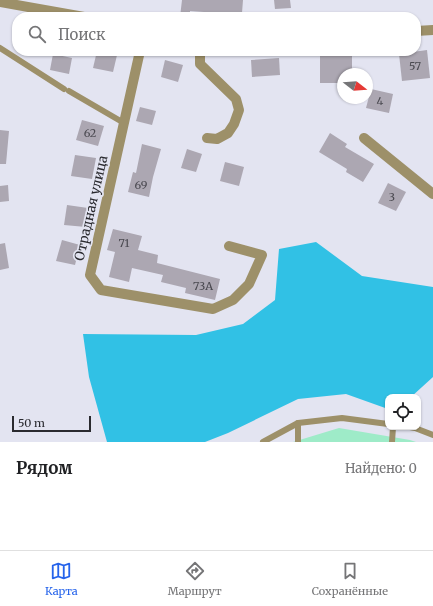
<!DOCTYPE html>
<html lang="ru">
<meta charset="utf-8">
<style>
:root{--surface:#fff;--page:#f2f2f2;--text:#202124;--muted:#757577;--line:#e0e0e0;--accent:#2563eb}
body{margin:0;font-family:Merriweather,serif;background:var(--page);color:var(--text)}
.controls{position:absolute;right:12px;bottom:12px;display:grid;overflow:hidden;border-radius:8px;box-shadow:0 1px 3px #0004}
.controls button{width:36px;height:36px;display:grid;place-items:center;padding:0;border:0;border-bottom:1px solid var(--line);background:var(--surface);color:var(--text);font:20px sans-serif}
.compass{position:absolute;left:337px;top:68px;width:36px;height:36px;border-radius:50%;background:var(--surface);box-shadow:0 1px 3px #0004;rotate:107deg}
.scale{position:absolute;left:12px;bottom:10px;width:79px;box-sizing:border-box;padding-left:4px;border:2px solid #2a2a2f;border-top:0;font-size:11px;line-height:14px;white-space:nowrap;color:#2a2a2f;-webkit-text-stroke:3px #e3e4f1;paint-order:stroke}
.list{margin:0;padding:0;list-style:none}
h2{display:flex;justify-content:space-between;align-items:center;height:52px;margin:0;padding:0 16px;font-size:17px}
h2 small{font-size:13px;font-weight:400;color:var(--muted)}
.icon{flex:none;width:22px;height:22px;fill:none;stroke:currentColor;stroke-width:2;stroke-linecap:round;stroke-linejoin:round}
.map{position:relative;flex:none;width:433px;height:442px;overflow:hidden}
.search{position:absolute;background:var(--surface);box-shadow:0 1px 3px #0004;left:12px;right:12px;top:12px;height:44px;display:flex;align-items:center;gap:10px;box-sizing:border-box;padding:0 14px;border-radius:16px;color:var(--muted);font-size:15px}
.sheet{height:108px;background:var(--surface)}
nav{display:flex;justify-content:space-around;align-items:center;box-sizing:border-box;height:56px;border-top:1px solid var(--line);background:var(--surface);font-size:11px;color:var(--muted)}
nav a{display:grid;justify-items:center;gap:2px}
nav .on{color:var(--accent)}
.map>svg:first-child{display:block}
</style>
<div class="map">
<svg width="433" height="442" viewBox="0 0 433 442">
<rect width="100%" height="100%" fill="#e3e4f1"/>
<polygon fill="#9eebc8" points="339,428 410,440 416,442 293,442"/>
<polygon fill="#31c1e5" points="316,242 362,276 433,287 433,377 411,397 388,397 388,409 346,394 298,399 228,433 205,442 107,442 89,377 83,334 196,335 243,324 275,300 279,249"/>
<g fill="#aca7b2">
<polygon points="182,0 243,0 242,13 232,12 232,14 190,11 190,17 180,17"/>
<polygon points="274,0 290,0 291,8 275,9"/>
<polygon points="427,50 430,78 402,81 399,54"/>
<polygon points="97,51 118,51 113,72 93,68"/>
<polygon points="53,54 72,58 69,74 50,70"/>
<polygon points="320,55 352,55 352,74 343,74 343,83 320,83"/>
<polygon points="279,58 280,75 252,77 251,60"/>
<polygon points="165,60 183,65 178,82 161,77"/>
<polygon points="371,89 393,94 389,113 366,108"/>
<polygon points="140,107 156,111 152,125 136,121"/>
<polygon points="82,120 104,126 98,146 76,140"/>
<polygon points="0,130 9,131 6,164 0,164"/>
<polygon points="330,133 347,144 345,147 374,164 363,182 346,172 347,169 319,152"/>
<polygon points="142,144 161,149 153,177 149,197 128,192 133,172 136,173"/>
<polygon points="187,149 202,154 196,172 181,168"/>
<polygon points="75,155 96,158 92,179 71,176"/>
<polygon points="225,162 244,167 239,186 220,181"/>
<polygon points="388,183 406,192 396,211 378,203"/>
<polygon points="8,185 9,201 0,202 0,186"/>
<polygon points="67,205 88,208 86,227 64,225"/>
<polygon points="113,229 142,236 138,250 158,255 157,263 220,279 215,300 185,293 186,288 161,282 163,275 132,268 129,282 109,277 115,252 107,250"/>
<polygon points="62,240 80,245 75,265 56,261"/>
<polygon points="5,243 9,268 0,270 0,244"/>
</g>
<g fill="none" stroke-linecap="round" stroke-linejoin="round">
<g stroke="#9d9069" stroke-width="6">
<polyline points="0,48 64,89"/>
<polyline points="69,91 124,123"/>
<polyline points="298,423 298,442"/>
<polyline points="410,427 415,428 433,435"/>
<polyline points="263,442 298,423 342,418 388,424"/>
<polyline points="392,442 393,427"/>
</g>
<g stroke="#9d9069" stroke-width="10">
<polyline points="0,2 84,17"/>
<polyline points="416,31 433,30"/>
<polyline points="140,51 90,275 101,290 213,309 233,300 249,284 262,255 229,246"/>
<polyline points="200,51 200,64 236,99 239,110 234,124 228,133 217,139 207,138"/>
<polyline points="364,138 433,194"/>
</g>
</g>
<g text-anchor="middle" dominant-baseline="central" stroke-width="3.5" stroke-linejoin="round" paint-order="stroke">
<g font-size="11" fill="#4a4950">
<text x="415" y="66">57</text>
<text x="380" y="101">4</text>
<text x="90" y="133">62</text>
<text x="141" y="185">69</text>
<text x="392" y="197">3</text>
<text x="124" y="243">71</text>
<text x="203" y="286">73А</text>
</g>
<g font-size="13" fill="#2a2a2f" stroke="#e3e4f1">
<text transform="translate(91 208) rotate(-77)">Отрадная улица</text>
</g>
</g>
</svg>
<div class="controls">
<button><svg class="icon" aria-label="locate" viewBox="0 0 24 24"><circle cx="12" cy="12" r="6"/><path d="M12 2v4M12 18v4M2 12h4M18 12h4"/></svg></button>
</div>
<svg class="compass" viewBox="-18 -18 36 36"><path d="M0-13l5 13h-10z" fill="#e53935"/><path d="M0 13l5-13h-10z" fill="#757577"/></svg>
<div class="scale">50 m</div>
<div class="search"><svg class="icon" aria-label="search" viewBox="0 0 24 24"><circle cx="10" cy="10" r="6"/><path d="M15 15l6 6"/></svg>Поиск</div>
</div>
<section class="sheet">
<h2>Рядом<small>Найдено: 0</small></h2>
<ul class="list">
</ul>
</section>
<nav>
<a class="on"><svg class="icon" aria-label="map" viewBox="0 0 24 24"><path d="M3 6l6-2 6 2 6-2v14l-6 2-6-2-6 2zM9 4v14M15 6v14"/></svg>Карта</a>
<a><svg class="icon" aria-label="directions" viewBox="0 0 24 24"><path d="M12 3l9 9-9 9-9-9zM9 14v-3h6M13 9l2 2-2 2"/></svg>Маршрут</a>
<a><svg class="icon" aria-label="saved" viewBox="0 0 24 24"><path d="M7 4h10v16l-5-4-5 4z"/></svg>Сохранённые</a>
</nav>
